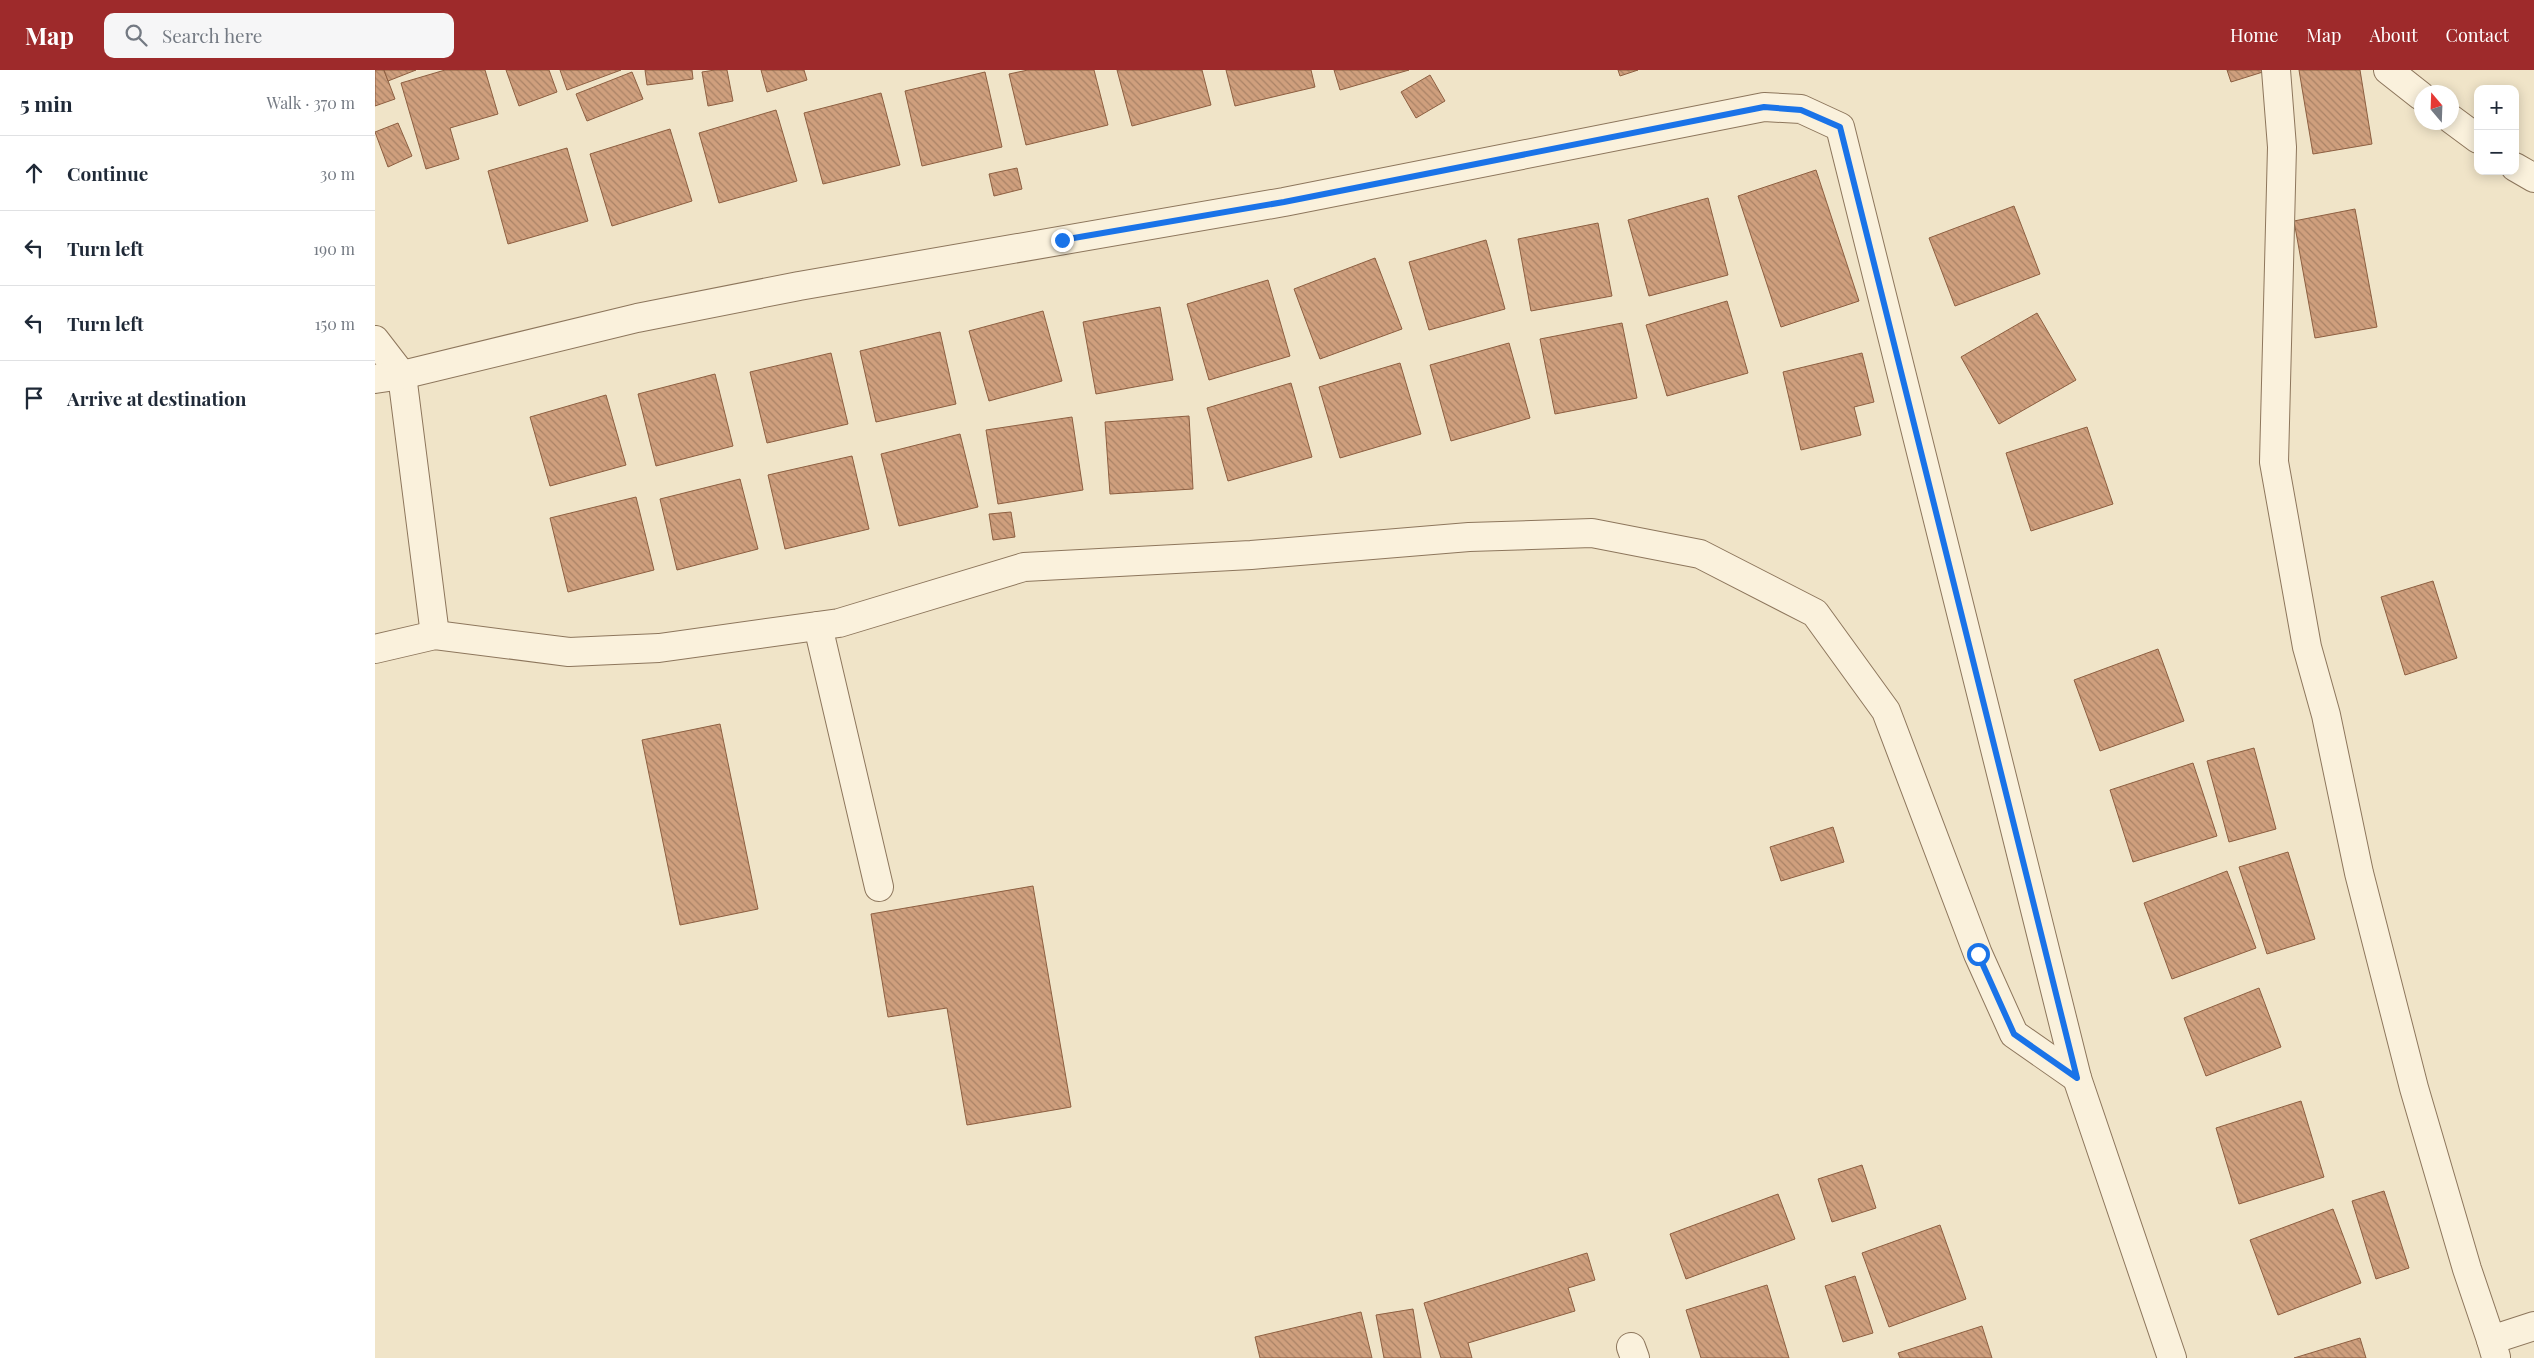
<!DOCTYPE html>
<meta charset="utf-8">
<style>
:root{--surface:#fff;--page:#f6f6f7;--text:#1f2937;--muted:#747a83;--line:#e0e1e3;--accent:#9e2a2b}
body{margin:0;font-family:"Playfair Display",serif;background:var(--page);color:var(--text)}
.controls{position:absolute;right:15px;top:15px;display:grid;overflow:hidden;border-radius:10px;box-shadow:0 2px 12px #0003}
.controls button{width:45px;height:45px;display:grid;place-items:center;padding:0;border:0;border-bottom:1px solid var(--line);background:var(--surface);color:var(--text);font:25px sans-serif}
.compass{position:absolute;left:2039px;top:15px;width:45px;height:45px;border-radius:50%;background:var(--surface);box-shadow:0 2px 12px #0003;rotate:341deg}
.stop{position:absolute;width:15px;height:15px;margin:-11px;border:4px solid #1a73e8;border-radius:50%;background:#fff}
.stop.end{background:#1a73e8;border-color:#fff;box-shadow:0 1px 5px #0008}
.list{margin:0;padding:0;list-style:none}
h2{display:flex;justify-content:space-between;align-items:center;height:65px;margin:0;padding:0 20px;font-size:21px}
h2 small{font-size:16px;font-weight:400;color:var(--muted)}
.list li{display:grid;grid-template-columns:32px 1fr auto;gap:15px;align-items:center;box-sizing:border-box;height:75px;padding:0 20px;border-top:1px solid var(--line)}
.list b{display:block;font-size:19px;white-space:nowrap}
.list em{font-size:16px;font-style:normal;color:var(--muted)}
.icon{flex:none;width:28px;height:28px;fill:none;stroke:currentColor;stroke-width:2;stroke-linecap:round;stroke-linejoin:round}
.map{position:relative;flex:none;width:2159px;height:1288px;overflow:hidden}
header{display:flex;align-items:center;gap:30px;box-sizing:border-box;height:70px;padding:0 25px;background:var(--accent);color:#fff}
header strong{font-size:24px}
nav{display:flex;gap:28px;margin-inline-start:auto;font-size:18px}
.search{width:350px;height:45px;background:var(--page);display:flex;align-items:center;gap:12px;box-sizing:border-box;padding:0 18px;border-radius:10px;color:var(--muted);font-size:19px}
main{display:flex}
aside{flex:1;background:var(--surface)}
.map>svg:first-child{display:block}
</style>
<header>
<strong>Map</strong>
<div class="search"><svg class="icon" aria-label="search" viewBox="0 0 24 24"><circle cx="10" cy="10" r="6"/><path d="M15 15l6 6"/></svg>Search here</div>
<nav><a>Home</a><a>Map</a><a>About</a><a>Contact</a></nav>
</header>
<main>
<aside>
<h2>5 min<small>Walk · 370 m</small></h2>
<ul class="list">
<li><svg class="icon" aria-label="ahead" viewBox="0 0 24 24"><path d="M12 20V5M6 11l6-6 6 6"/></svg><div><b>Continue</b></div><em>30 m</em></li>
<li><svg class="icon" aria-label="left" viewBox="0 0 24 24"><path d="M17 20v-9H6M10 6l-5 5 5 5"/></svg><div><b>Turn left</b></div><em>190 m</em></li>
<li><svg class="icon" aria-label="left" viewBox="0 0 24 24"><path d="M17 20v-9H6M10 6l-5 5 5 5"/></svg><div><b>Turn left</b></div><em>150 m</em></li>
<li><svg class="icon" aria-label="arrive" viewBox="0 0 24 24"><path d="M6 21V4h12l-3 4 3 4H6"/></svg><div><b>Arrive at destination</b></div></li>
</ul>
</aside>
<div class="map">
<svg width="2159" height="1288" viewBox="0 0 2159 1288">
<defs>
<pattern id="building-back-hatch" width="6" height="6" patternUnits="userSpaceOnUse" patternTransform="scale(1.25)"><rect width="6" height="6" fill="#cf9f7d"/><path d="M-1 5l2 2M0 0l6 6M5-1l2 2" fill="none" stroke="#a98266"/></pattern>
</defs>
<rect width="100%" height="100%" fill="#f0e4c8"/>
<g fill="url(#building-back-hatch)" stroke="#8d5f41">
<polygon points="0,0 9,0 20,29 0,36"/>
<polygon points="9,0 41,0 13,11"/>
<polygon points="70,0 110,0 123,44 75,58 84,89 51,99 26,13"/>
<polygon points="131,0 174,0 182,22 144,36"/>
<polygon points="185,0 246,0 192,20"/>
<polygon points="270,0 317,0 318,9 272,15"/>
<polygon points="340,0 352,0 358,31 333,36 327,2"/>
<polygon points="386,0 429,0 432,10 392,22"/>
<polygon points="653,0 719,0 733,55 651,75 634,4"/>
<polygon points="742,0 827,0 836,35 757,56"/>
<polygon points="851,0 936,0 940,17 860,36"/>
<polygon points="959,0 1034,0 965,20"/>
<polygon points="1243,0 1263,0 1245,6"/>
<polygon points="1852,0 1891,0 1891,1 1856,12"/>
<polygon points="1924,0 1985,0 1997,74 1938,84"/>
<polygon points="257,2 268,29 212,51 201,24"/>
<polygon points="610,2 627,77 547,96 530,21"/>
<polygon points="1055,5 1070,31 1041,48 1026,22"/>
<polygon points="506,23 525,95 448,114 429,43"/>
<polygon points="401,40 422,111 344,133 324,63"/>
<polygon points="23,53 37,86 13,97 0,62"/>
<polygon points="295,59 317,131 237,156 215,84"/>
<polygon points="192,78 213,151 133,174 113,101"/>
<polygon points="642,98 647,119 619,126 614,104"/>
<polygon points="1441,100 1484,231 1406,257 1363,126"/>
<polygon points="1333,128 1353,205 1274,226 1253,150"/>
<polygon points="1639,136 1665,204 1580,236 1554,168"/>
<polygon points="1980,139 2002,257 1940,268 1919,151"/>
<polygon points="1223,153 1237,226 1156,241 1143,169"/>
<polygon points="1111,170 1130,239 1054,260 1034,192"/>
<polygon points="1000,188 1027,259 945,289 919,219"/>
<polygon points="893,210 915,286 834,310 812,234"/>
<polygon points="1352,231 1373,303 1292,326 1271,255"/>
<polygon points="785,237 798,310 721,324 708,252"/>
<polygon points="668,241 687,311 614,331 594,261"/>
<polygon points="1662,243 1701,310 1624,354 1586,287"/>
<polygon points="1247,253 1262,328 1180,344 1165,269"/>
<polygon points="565,262 581,334 501,352 485,281"/>
<polygon points="1134,273 1155,348 1076,371 1055,295"/>
<polygon points="456,283 473,354 392,373 375,302"/>
<polygon points="1487,283 1499,332 1479,337 1486,365 1426,380 1408,302"/>
<polygon points="1025,293 1046,364 965,388 944,317"/>
<polygon points="340,304 358,376 281,396 263,324"/>
<polygon points="916,313 937,387 853,411 832,338"/>
<polygon points="231,325 251,395 175,416 155,347"/>
<polygon points="814,346 818,419 735,424 730,352"/>
<polygon points="697,347 708,420 623,434 611,360"/>
<polygon points="1712,357 1738,434 1656,461 1631,383"/>
<polygon points="585,364 603,437 524,456 506,384"/>
<polygon points="477,386 494,459 410,479 393,405"/>
<polygon points="365,409 383,479 302,500 285,429"/>
<polygon points="261,427 279,500 193,522 175,448"/>
<polygon points="636,442 640,467 618,470 614,444"/>
<polygon points="2058,511 2082,588 2030,605 2006,527"/>
<polygon points="1783,579 1809,651 1725,681 1699,610"/>
<polygon points="345,654 383,839 305,855 267,670"/>
<polygon points="1879,678 1901,759 1854,772 1832,691"/>
<polygon points="1818,693 1842,766 1758,792 1735,720"/>
<polygon points="1458,757 1469,792 1406,811 1395,777"/>
<polygon points="1913,782 1940,869 1892,884 1864,797"/>
<polygon points="1852,801 1881,878 1797,909 1769,833"/>
<polygon points="658,816 696,1037 592,1055 572,938 513,947 496,844"/>
<polygon points="1884,918 1906,977 1831,1006 1809,948"/>
<polygon points="1926,1031 1949,1107 1864,1134 1841,1058"/>
<polygon points="1487,1095 1501,1138 1457,1152 1443,1109"/>
<polygon points="2009,1121 2034,1198 2001,1209 1977,1131"/>
<polygon points="1403,1124 1420,1169 1311,1209 1295,1164"/>
<polygon points="1958,1139 1986,1213 1903,1245 1875,1170"/>
<polygon points="1565,1155 1591,1229 1514,1257 1487,1183"/>
<polygon points="1212,1183 1220,1210 1193,1218 1200,1241 1093,1273 1097,1288 1066,1288 1049,1233"/>
<polygon points="1480,1206 1498,1263 1468,1272 1450,1216"/>
<polygon points="1392,1215 1414,1288 1326,1288 1311,1240"/>
<polygon points="1038,1239 1046,1288 1009,1288 1001,1245"/>
<polygon points="986,1242 997,1288 885,1288 880,1267"/>
<polygon points="1607,1256 1617,1288 1525,1288 1523,1283"/>
<polygon points="1985,1268 1991,1288 1919,1288"/>
</g>
<g fill="none" stroke-linecap="round" stroke-linejoin="round">
<g stroke="#8d765c" stroke-width="30">
<g id="minor">
<polyline points="1901,0 1907,77 1899,392 1932,577 1951,645 1984,803 2039,1018 2092,1199 2116,1270"/>
<polyline points="2013,0 2046,26"/>
<polyline points="2076,49 2103,69"/>
<polyline points="2140,97 2159,108"/>
<polyline points="0,270 27,305 60,565"/>
<polyline points="0,309 27,305 262,248 424,216 909,132 1389,37 1426,39 1465,57 1702,1008 1797,1288"/>
<polyline points="443,556 504,817"/>
<polyline points="0,579 60,565 194,582 284,578 464,553 649,497 876,485 1094,467 1217,463 1325,484 1440,543 1511,641 1603,884 1639,964 1702,1008"/>
<polyline points="1256,1277 1260,1288"/>
<polyline points="2121,1287 2116,1270 2159,1256"/>
</g>
</g>
<use href="#minor" stroke="#faf1dc" stroke-width="28"/>
</g>
<g fill="none" stroke-linecap="round" stroke-linejoin="round">
<polyline stroke="#1a73e8" stroke-width="6" points="687,170 909,132 1389,37 1426,40 1465,57 1702,1008 1639,964 1603,884"/>
</g>
</svg>
<div class="controls">
<button>+</button>
<button>−</button>
</div>
<svg class="compass" viewBox="-18 -18 36 36"><path d="M0-13l5 13h-10z" fill="#e53935"/><path d="M0 13l5-13h-10z" fill="#747a83"/></svg>
<div class="stop" style="left:1603px;top:884px"></div>
<div class="stop end" style="left:687px;top:170px"></div>
</div>
</main>
